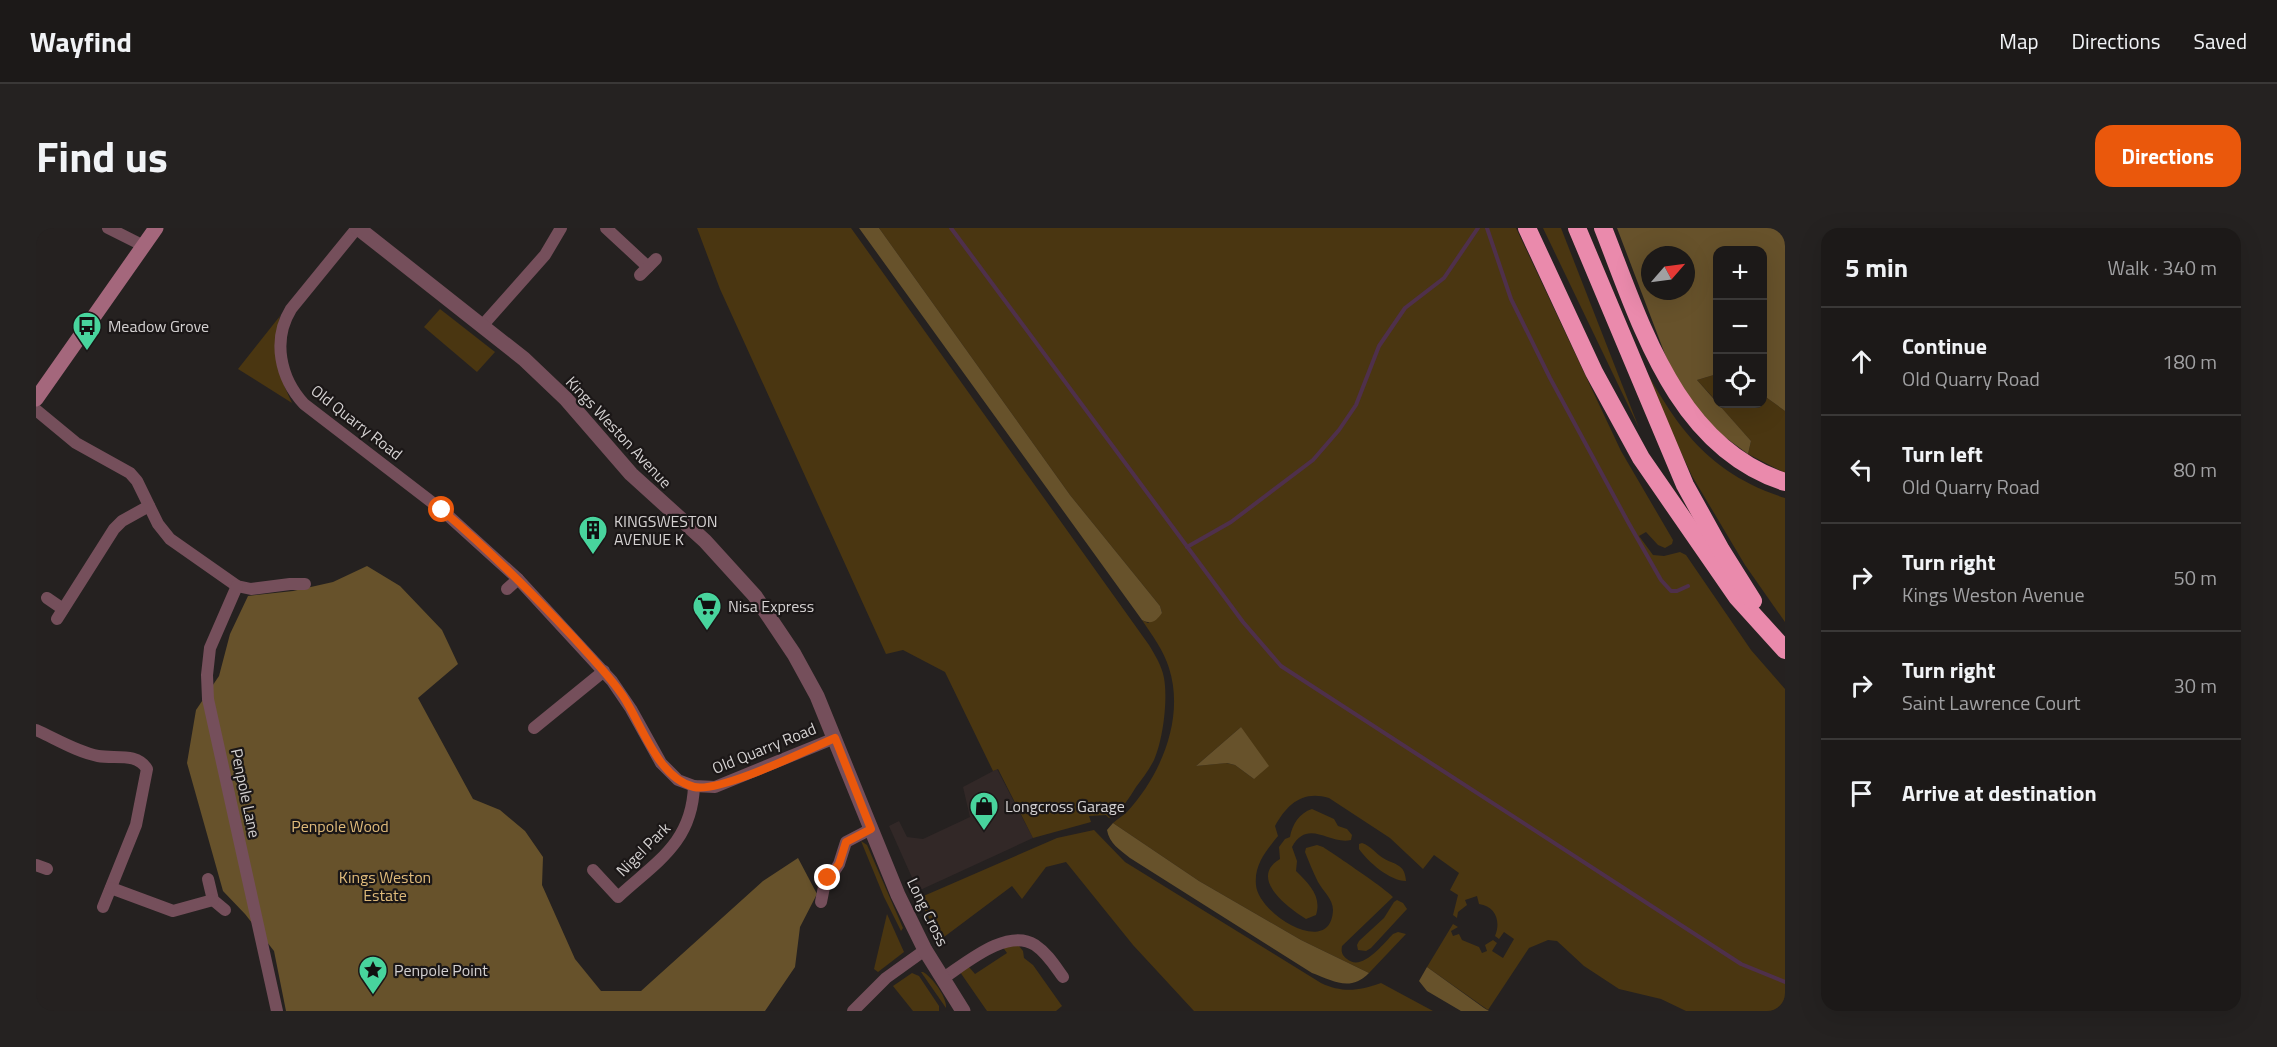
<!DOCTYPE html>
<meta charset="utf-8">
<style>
:root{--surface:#1c1918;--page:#252221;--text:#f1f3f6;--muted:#a0a0a2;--line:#3a3837;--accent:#ea580c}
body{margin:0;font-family:"Titillium Web",sans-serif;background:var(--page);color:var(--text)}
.controls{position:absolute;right:18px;top:18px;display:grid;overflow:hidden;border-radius:12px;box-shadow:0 6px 24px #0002}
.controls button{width:54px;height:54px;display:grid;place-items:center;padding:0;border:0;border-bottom:2px solid var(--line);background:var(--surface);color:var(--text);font:30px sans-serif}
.compass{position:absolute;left:1605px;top:18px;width:54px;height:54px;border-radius:50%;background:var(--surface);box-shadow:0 6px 24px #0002;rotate:62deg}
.stop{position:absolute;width:18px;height:18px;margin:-14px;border:4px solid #ea580c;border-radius:50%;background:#fff}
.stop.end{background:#ea580c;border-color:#fff;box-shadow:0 2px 6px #0008}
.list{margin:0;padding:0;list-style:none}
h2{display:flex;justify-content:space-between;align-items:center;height:78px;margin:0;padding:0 24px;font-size:26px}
h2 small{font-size:20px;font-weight:400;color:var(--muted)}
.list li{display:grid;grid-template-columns:39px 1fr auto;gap:18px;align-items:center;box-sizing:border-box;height:108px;padding:0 24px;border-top:2px solid var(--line)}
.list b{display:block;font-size:22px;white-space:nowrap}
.list p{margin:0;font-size:20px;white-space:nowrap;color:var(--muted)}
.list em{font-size:20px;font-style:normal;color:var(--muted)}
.icon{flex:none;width:33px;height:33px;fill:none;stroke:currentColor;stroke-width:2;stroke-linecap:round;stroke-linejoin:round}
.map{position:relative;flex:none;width:1749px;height:783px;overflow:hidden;border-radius:18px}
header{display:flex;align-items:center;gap:36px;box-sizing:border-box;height:84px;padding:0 30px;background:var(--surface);border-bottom:2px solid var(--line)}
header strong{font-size:28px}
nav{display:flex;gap:33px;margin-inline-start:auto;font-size:21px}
.intro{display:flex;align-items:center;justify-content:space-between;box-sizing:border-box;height:144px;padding:0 36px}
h1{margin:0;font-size:42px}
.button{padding:15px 27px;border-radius:18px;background:var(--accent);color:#fff;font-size:21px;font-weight:700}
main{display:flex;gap:36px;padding:0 36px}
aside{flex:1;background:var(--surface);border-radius:18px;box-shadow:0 6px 24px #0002}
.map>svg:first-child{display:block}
</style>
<header>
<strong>Wayfind</strong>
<nav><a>Map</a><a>Directions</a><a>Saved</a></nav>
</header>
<div class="intro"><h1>Find us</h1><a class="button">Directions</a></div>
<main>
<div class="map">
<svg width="1749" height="783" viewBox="0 0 1749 783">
<rect width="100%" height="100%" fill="#252120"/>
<polygon fill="#322827" points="961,541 997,610 882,663 853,598 863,593 871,609 887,611 934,589 927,559"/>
<g fill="#4a3611" fill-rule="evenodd">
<path d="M661 0H815L1113 417C1119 427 1126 438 1128 450 1132 472 1127 512 1118 532 1113 542 1106 551 1100 559 1093 570 1085 584 1073 590L1070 587 1053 588 1055 594 997 610 962 541 957 543 909 444 867 422 850 426 684 61Z"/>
<path d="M843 0H1480L1585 223 1637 312 1636 316 1629 320 1622 317 1610 304 1603 308 1617 327 1628 328 1644 324 1650 327 1715 422 1749 461V783H1650L1625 771 1583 761 1548 738 1521 713 1512 712 1493 720 1452 782 1391 739 1417 696 1422 699 1415 703 1417 708 1423 706 1426 712 1443 719 1446 725 1451 723 1449 717 1457 712 1461 715 1456 723 1467 730 1478 711 1468 704 1463 711 1459 708C1465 694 1460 678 1443 676L1441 668 1429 672 1431 677 1422 684 1421 690 1417 687 1422 667 1414 662 1423 645 1398 627 1387 641 1354 610 1293 570C1267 562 1251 576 1239 598L1242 608C1230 623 1218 637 1220 657 1222 686 1295 731 1297 682 1297 671 1287 663 1282 654 1277 644 1273 634 1269 624L1270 620 1281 617 1287 619C1298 626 1354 664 1357 669L1306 718C1305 724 1306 727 1311 731 1326 744 1347 716 1357 706L1362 704 1370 706 1333 745 1265 712 1163 653 1077 595C1081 591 1087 588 1091 584 1125 547 1149 490 1133 440 1128 423 1116 407 1106 392L1112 395 1126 385 1124 378 1034 267ZM1205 499 1218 551 1199 537 1190 535 1160 538Z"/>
<polygon points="1507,0 1525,0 1603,200"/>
<polygon points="404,81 459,124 441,144 388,99"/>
<path d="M244 88C236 126 240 140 256 175L202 141Z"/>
<path d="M1593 112C1634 187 1662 242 1749 270V394L1709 337 1656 248Z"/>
<polygon points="1681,146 1682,175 1661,152"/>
<polygon points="1727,167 1749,183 1749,245 1712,226 1715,213 1682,176 1726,176"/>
<path d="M1276 581 1298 591 1302 598 1311 601 1316 607 1315 612C1293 617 1272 590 1256 619L1261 633 1260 643C1273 656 1286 668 1280 687L1270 691C1252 680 1212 650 1244 631L1243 619 1249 611 1254 609C1256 597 1263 585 1276 581Z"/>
<path d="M1058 602 1089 634 1285 755C1306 765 1323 763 1345 755L1397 783H1158L1097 717 1030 634 1010 639 986 671 976 658 904 712 883 670 1021 610Z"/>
<polygon points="825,613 831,617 867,700 865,703 848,669"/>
<path d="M1326 615C1335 618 1339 625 1347 630 1358 637 1369 635 1370 653 1354 653 1332 634 1323 621V616Z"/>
<polygon points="1361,672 1367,675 1371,681 1335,720 1330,723 1322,722 1321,717 1323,713 1348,690 1358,674"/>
<polygon points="851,686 868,724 842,744 838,741"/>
<polygon points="966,718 983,718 987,723 988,730 997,737 1026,778 1020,783 951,783 924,744 933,739 939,746 971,725"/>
<path d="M887 744C896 749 911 769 910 780L885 744Z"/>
<polygon points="876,745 883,748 903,778 903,783 877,783 857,758"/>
</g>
<g fill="#67522b" fill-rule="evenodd">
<path d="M823 0H843L1034 267 1124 378 1126 385C1120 393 1116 397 1106 392Z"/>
<path d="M1581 0H1749V183L1727 167 1726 22H1682L1681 146 1661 152 1715 213 1712 226 1686 207 1657 177 1635 142ZM1614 27H1650V63H1614Z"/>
<polygon points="331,338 364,358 406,402 422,436 382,470 437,571 464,582 489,603 507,629 506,657 539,731 565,763 605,763 727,653 762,630 781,666 764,699 759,739 729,783 250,783 238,723 209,686 187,663 151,535 160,482 183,448 194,406 212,368 257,363 297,354"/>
<polygon points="1205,499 1233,538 1218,551 1199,537 1191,535 1160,538"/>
<path d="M1077 595 1163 653 1265 712 1333 745C1314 764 1298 753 1276 745L1094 630C1084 622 1073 615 1071 602Z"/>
<polygon points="1391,739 1448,780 1453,783 1425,783 1391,763 1383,753"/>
</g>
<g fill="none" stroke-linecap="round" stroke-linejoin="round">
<g stroke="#4f304b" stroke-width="4">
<polyline points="915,0 1207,394 1245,438 1705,736 1749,754"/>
<polyline points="1451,0 1475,71 1514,150 1592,294 1625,352 1635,363 1641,363 1652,358"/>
<polyline points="1151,319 1195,294 1277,232 1303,202 1320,177 1343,118 1369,80 1408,50 1442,0"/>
</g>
<g stroke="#754f5b" stroke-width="12">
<polyline points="72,0 108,18"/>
<path d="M321 0 255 81C236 112 244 150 268 176L406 282 482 351 576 453 595 481 625 535 642 552 658 558 679 559 799 510"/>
<polyline points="570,0 612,39"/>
<polyline points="604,47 620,31"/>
<polyline points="446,98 509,27 525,0"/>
<polyline points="0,182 40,215 94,245 101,253 122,296 134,311 201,358 215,361 254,356 269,356"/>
<polyline points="201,358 174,420 171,447 172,471 241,783"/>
<polyline points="471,361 482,351"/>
<polyline points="11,370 27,381"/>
<polyline points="21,391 78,301 86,293 113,278"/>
<polyline points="498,500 568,443"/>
<path d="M0 502C20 511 41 524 62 528 79 531 101 524 111 541L100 597 67 679"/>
<polyline points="0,637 11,641"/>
<path d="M557 642 582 669C620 634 656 615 658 558"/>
<polyline points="172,651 177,672 189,682"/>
<polyline points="75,660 137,683 177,672"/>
<polyline points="785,674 788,659 803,636 810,614 835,601"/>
<path d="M906 751C929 736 971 699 999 717 1011 725 1019 738 1027 749"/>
<polyline points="817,783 850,750 889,722"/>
</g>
<polyline stroke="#754f5b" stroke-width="15" points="322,0 488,131 530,171 595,246 669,313 719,368 758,426 781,468 862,667 889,722 927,783"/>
<polyline stroke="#a4677c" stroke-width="15" points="0,171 120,0"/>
<g stroke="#ea8aac" stroke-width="18">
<polyline points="1491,0 1558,144 1605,230 1701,369 1749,422"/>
<polyline points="1541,0 1649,257 1685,322 1717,373"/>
<path d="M1567 0C1605 96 1640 219 1749 254"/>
</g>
</g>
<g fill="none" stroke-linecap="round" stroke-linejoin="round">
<path stroke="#ea580c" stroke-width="8" d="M406 282C453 322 495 364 537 409 554 428 573 447 587 468 606 497 622 550 658 559 684 565 771 522 799 510L835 601 810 614 803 636 792 650"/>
</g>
<defs>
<g id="bus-pin" transform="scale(1.5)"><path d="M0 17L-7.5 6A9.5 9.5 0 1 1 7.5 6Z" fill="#48d49d" stroke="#1b1717"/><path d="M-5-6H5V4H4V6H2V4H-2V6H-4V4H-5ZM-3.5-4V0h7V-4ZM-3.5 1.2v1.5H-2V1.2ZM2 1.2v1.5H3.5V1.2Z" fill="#111"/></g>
<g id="building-pin" transform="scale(1.5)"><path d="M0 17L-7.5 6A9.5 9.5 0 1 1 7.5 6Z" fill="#48d49d" stroke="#1b1717"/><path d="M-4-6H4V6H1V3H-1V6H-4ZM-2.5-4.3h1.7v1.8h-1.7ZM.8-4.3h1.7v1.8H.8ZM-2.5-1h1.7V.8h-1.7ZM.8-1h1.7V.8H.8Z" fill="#111"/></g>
<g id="supermarket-pin" transform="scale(1.5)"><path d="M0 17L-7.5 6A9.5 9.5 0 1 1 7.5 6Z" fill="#48d49d" stroke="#1b1717"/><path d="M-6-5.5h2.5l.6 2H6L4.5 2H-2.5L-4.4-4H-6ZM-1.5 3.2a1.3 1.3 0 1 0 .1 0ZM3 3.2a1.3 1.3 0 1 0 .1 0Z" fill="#111"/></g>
<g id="shop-pin" transform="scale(1.5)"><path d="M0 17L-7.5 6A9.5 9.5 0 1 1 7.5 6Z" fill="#48d49d" stroke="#1b1717"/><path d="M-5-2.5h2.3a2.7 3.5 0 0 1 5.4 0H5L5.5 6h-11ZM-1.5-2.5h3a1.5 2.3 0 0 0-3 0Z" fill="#111"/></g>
<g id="sight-pin" transform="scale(1.5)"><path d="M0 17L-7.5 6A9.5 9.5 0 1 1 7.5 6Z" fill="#48d49d" stroke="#1b1717"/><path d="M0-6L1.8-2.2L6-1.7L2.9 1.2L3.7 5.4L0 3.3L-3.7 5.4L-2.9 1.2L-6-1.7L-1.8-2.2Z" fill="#111"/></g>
</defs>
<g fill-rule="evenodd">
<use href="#bus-pin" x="51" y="98"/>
<use href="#building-pin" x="557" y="302"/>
<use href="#supermarket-pin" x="671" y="378"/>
<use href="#shop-pin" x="948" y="578"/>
<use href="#sight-pin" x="337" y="742"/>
</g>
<g text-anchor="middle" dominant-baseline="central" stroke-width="4.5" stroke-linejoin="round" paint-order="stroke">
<g font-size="16" fill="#d4d1d1" stroke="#1b1717" text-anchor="start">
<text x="72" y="98">Meadow Grove</text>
<text x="578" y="293">KINGSWESTON<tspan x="578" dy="18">AVENUE K</tspan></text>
<text x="692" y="378">Nisa Express</text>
<text x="969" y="578">Longcross Garage</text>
<text x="358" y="742">Penpole Point</text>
</g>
<g font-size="16" fill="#d4d1d1" stroke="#1b1717">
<text transform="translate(321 194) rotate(38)">Old Quarry Road</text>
<text transform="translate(583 204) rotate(47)">Kings Weston Avenue</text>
<text transform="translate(728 520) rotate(-22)">Old Quarry Road</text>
<text transform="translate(210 565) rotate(78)">Penpole Lane</text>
<text transform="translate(607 621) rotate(-45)">Nigel Park</text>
<text transform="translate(892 684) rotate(64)">Long Cross</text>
</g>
<g font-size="16" fill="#dfba7a" stroke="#1b1717">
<text x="304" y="598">Penpole Wood</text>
<text x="349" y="649">Kings Weston<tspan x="349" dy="18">Estate</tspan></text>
</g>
</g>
</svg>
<div class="controls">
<button>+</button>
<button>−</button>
<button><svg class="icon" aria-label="locate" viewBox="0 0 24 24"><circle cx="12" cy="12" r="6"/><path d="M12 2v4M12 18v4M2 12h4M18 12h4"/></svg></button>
</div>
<svg class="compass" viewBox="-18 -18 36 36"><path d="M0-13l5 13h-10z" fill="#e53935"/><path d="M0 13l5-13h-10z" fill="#a0a0a2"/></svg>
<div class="stop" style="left:406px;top:282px"></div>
<div class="stop end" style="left:792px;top:650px"></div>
</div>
<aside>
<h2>5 min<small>Walk · 340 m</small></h2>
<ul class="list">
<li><svg class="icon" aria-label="ahead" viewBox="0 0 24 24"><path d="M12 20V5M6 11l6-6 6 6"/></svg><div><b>Continue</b><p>Old Quarry Road</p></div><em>180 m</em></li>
<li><svg class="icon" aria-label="left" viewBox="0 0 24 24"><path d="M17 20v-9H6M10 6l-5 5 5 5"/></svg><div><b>Turn left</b><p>Old Quarry Road</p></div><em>80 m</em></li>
<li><svg class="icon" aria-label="right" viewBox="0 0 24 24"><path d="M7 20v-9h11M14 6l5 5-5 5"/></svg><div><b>Turn right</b><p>Kings Weston Avenue</p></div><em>50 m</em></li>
<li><svg class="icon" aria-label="right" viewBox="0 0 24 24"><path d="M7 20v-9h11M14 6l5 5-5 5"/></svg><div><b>Turn right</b><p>Saint Lawrence Court</p></div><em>30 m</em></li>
<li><svg class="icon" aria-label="arrive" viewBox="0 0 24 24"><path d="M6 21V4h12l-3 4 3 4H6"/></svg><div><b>Arrive at destination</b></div></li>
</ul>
</aside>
</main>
